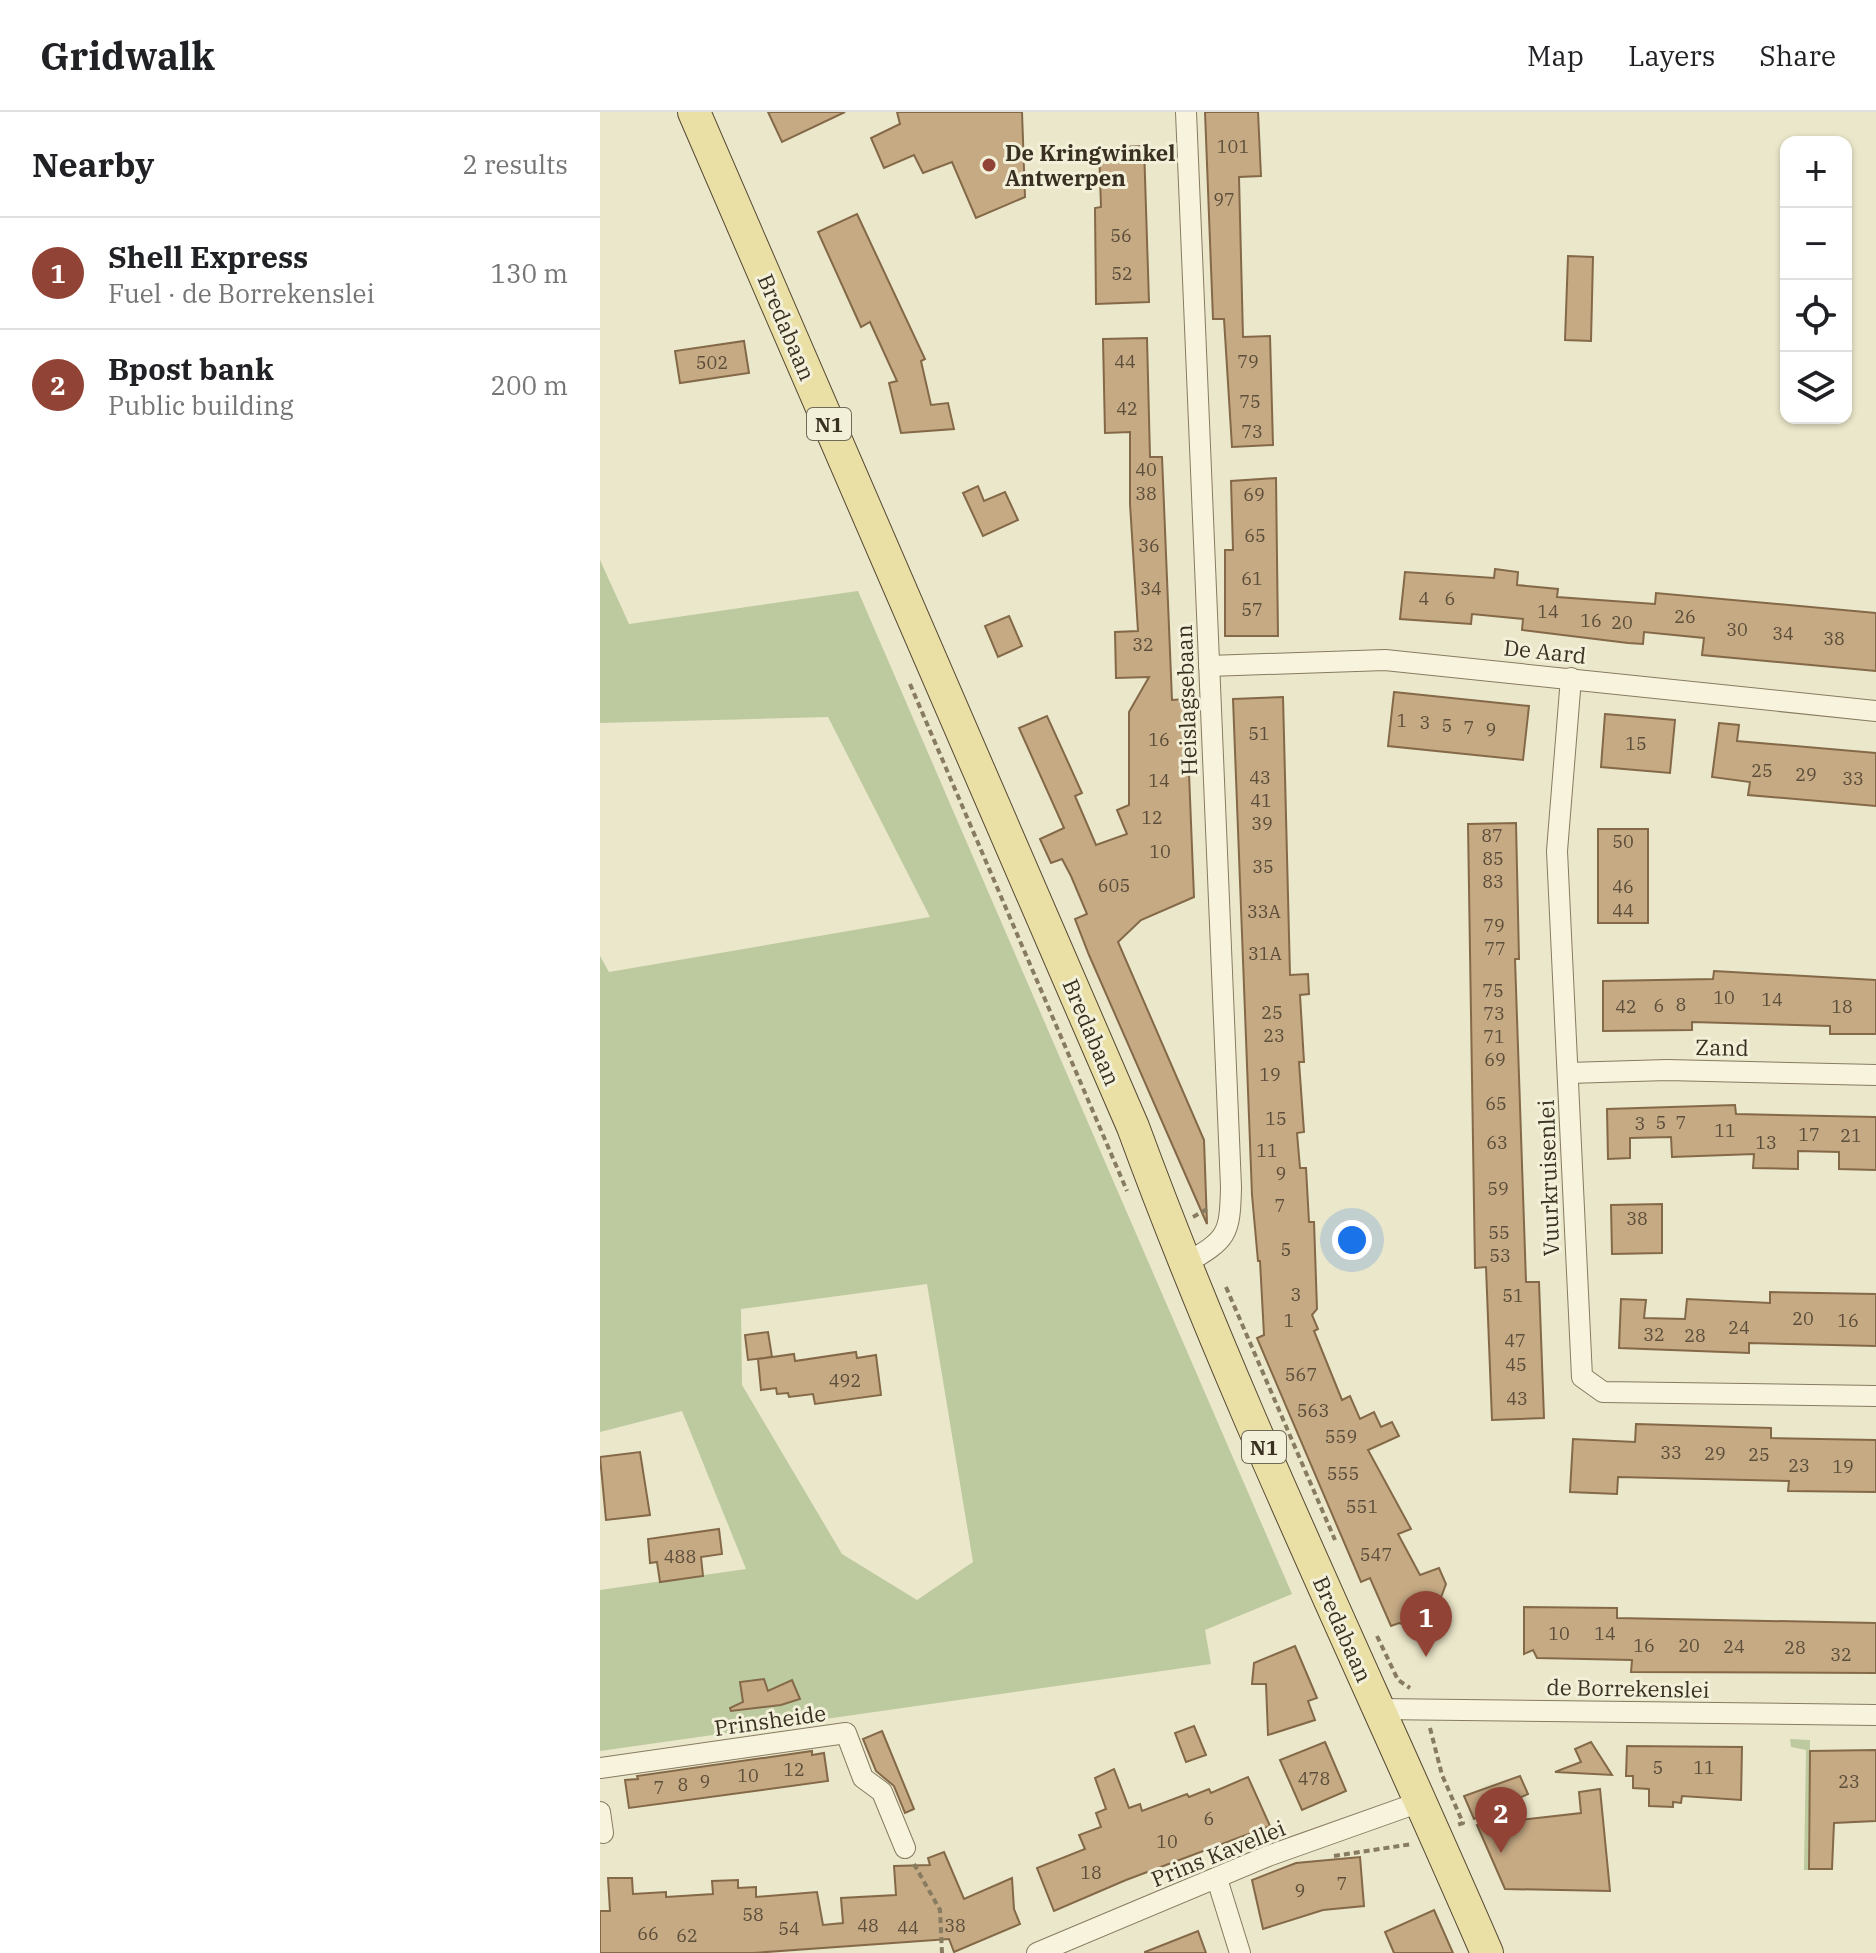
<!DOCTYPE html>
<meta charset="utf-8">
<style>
:root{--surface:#fff;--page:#f2f2f2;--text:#202124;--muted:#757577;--line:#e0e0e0;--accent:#914335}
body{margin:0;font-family:"IBM Plex Serif",serif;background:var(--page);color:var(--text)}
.controls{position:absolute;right:24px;top:24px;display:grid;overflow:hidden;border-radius:16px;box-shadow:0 2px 6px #0004}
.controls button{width:72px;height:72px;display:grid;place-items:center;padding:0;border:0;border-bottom:2px solid var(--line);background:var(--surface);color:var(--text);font:40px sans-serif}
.you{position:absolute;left:752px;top:1128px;width:28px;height:28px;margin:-20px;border:6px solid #fff;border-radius:50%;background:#1a73e8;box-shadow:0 0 0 12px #1a73e833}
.badge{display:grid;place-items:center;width:52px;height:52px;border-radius:50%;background:var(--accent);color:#fff;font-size:26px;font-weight:700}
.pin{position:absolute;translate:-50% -66px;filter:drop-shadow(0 2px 4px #0008)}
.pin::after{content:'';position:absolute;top:42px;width:28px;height:24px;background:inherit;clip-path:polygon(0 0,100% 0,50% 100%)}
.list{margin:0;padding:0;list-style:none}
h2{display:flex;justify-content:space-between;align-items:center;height:104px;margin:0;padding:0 32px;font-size:34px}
h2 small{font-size:26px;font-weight:400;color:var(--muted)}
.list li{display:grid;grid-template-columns:52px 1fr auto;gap:24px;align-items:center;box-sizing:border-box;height:112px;padding:0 32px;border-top:2px solid var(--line)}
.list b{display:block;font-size:30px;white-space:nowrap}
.list p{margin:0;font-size:26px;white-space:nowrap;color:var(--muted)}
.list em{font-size:26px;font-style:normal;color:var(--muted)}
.icon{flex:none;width:44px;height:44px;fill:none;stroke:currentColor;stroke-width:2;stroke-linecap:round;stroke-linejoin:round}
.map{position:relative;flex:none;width:1276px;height:1841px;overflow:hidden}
header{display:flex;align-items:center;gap:48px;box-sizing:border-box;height:112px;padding:0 40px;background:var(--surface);border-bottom:2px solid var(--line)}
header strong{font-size:38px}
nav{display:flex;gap:44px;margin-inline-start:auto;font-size:28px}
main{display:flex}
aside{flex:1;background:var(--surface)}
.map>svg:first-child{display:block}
</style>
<header>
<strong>Gridwalk</strong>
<nav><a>Map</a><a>Layers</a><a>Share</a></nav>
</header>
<main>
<aside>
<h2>Nearby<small>2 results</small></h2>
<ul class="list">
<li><span class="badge">1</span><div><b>Shell Express</b><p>Fuel · de Borrekenslei</p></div><em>130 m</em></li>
<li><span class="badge">2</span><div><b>Bpost bank</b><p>Public building</p></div><em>200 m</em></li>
</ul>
</aside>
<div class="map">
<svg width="1276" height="1841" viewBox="0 0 1276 1841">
<rect width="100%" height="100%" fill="#ebe7ca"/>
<g fill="#bdc99f" fill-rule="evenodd">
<path d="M0 448 29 512 258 479 692 1482 605 1518 611 1552 0 1639V1478L146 1457 82 1299 0 1320V844L9 860 330 805 228 605 0 611ZM327 1172 373 1450 317 1488 242 1442 142 1273 141 1197Z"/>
<polygon points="1190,1627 1210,1628 1208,1758 1204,1758 1206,1638 1191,1635"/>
</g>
<g fill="#c6aa84" stroke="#846948" stroke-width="2">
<polygon points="168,0 245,0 182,30"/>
<polygon points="297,0 422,0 425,85 376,106 352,50 323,61 314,43 284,56 271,26 300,12"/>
<polygon points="605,0 658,0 661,64 639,65 643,225 670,224 673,333 632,335 624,207 613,207"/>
<polygon points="544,34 549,190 496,192 495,96 501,95 499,36"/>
<polygon points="257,102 325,247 321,249 331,293 348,291 354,317 301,321 289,271 297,269 270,210 261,215 218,120"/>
<polygon points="968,144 993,145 991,229 965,228"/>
<polygon points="547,226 550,345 562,345 572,588 586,587 594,785 541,808 518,830 604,1028 607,1112 489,843 475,807 487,802 471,764 462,747 451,751 440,727 464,716 419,616 447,604 482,681 475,684 496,733 527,722 517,698 529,693 529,600 549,565 516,566 515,520 538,519 530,392 530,320 505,321 503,227"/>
<polygon points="144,229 149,261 80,271 75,239"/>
<polygon points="676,366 678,524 625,524 625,438 633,438 631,369"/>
<polygon points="378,374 384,389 405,380 418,408 383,424 363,381"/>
<polygon points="895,457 918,460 917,473 958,477 957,485 1055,492 1056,481 1276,501 1276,559 1102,543 1104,526 1044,520 1043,532 1028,531 922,518 923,507 872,502 871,512 800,507 805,460 894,466"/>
<polygon points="409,504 422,534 398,545 385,514"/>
<polygon points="794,580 929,594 923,648 788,634"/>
<polygon points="683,585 690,863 708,862 709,882 700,883 704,950 699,950 704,1020 697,1021 700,1056 706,1056 709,1110 714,1110 717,1197 712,1203 718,1217 714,1219 742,1288 750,1284 760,1307 774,1300 781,1315 792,1310 799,1324 768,1338 811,1417 798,1422 820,1463 839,1456 846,1472 828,1520 799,1511 791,1514 770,1466 761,1470 657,1226 664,1223 660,1149 658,1149 652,1083 633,587"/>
<polygon points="1005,602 1075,608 1070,661 1001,655"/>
<polygon points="1119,611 1139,613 1137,629 1276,641 1276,694 1148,683 1150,670 1112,665"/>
<polygon points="916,711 919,847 915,847 926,1170 939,1170 944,1306 892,1308 886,1155 875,1156 868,712"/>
<rect x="998" y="717" width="50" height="94"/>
<polygon points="1114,859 1276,868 1276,922 1230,922 1230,914 1092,910 1092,918 1003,919 1003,869 1113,867"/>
<polygon points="1135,993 1136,1002 1276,1005 1276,1058 1239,1057 1239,1040 1198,1039 1198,1057 1153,1056 1154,1042 1072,1045 1071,1025 1030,1026 1030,1046 1008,1047 1007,997"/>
<polygon points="1062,1092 1062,1141 1012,1142 1011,1093"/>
<polygon points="1170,1180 1276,1182 1276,1234 1149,1231 1149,1241 1019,1236 1021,1187 1046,1188 1044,1206 1085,1207 1087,1187 1170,1191"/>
<polygon points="168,1220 172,1245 148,1248 145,1223"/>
<polygon points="256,1240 257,1246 276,1243 281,1283 215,1292 213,1282 189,1285 188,1281 177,1282 176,1276 161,1278 158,1247 194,1242 195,1249"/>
<polygon points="1036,1312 1171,1316 1171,1326 1276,1328 1276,1380 1188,1379 1189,1369 1018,1365 1017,1382 970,1380 973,1327 1035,1330"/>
<polygon points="40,1340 50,1403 6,1408 0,1345"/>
<polygon points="119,1417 122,1442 101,1445 103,1464 60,1470 57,1450 50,1451 48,1427"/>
<polygon points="924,1495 1017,1496 1017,1506 1276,1511 1276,1561 1031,1560 1032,1548 937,1546 933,1538 924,1542"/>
<polygon points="695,1534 717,1586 708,1589 715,1608 668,1623 666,1572 652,1572 654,1551"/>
<polygon points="164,1567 168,1579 192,1568 200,1587 181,1593 131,1599 130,1596 143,1590 140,1570"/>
<polygon points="594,1614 606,1643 586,1650 575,1621"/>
<polygon points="282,1619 314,1697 305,1701 294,1674 276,1659 263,1627"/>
<polygon points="725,1630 746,1679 702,1698 680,1648"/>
<polygon points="991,1630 1012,1663 955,1660 981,1650 975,1637"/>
<polygon points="1027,1634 1142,1635 1141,1688 1082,1684 1081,1691 1073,1690 1073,1695 1049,1694 1049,1677 1033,1676 1033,1664 1026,1664"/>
<polygon points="1276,1638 1276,1709 1234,1711 1232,1757 1209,1757 1210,1639"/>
<polygon points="212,1639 212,1643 224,1641 228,1669 29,1696 25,1668 38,1667 37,1664"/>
<polygon points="514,1657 529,1696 540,1692 542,1699 587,1682 589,1685 609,1677 611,1681 648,1665 670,1714 526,1768 454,1799 437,1756 485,1737 479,1723 501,1715 496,1701 506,1697 495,1666"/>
<polygon points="920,1664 928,1682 874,1707 864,1684"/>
<polygon points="1000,1677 1010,1779 905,1777 877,1713 981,1701 979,1680"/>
<polygon points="344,1740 364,1787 412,1766 414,1797 420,1812 354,1840 349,1827 153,1841 0,1841 0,1799 10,1799 8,1766 32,1766 33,1782 66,1780 66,1785 113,1782 112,1769 138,1768 138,1776 156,1775 156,1785 217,1780 223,1813 243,1811 241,1786 296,1783 294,1754 330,1753 328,1746"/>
<polygon points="760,1745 764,1794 723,1798 663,1817 652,1768 696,1751"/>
<polygon points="834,1798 853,1841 794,1841 785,1820"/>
<polygon points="598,1819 606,1841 545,1841 545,1840"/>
</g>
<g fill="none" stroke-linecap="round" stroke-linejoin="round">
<g stroke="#877b60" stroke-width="22">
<g id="street">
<polyline points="609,554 785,548 1276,599"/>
<polyline points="971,566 957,739 982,1265 1003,1280 1276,1284"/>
<polyline points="968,961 1067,958 1276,963"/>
<path d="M585 1152C627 1127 630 1124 631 1075L586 0"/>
<polyline points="778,1597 1276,1603"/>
<polyline points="0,1656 246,1621 263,1666 282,1680 305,1736"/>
<polyline points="0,1700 3,1721"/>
<polyline points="617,1767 640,1841"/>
<polyline points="437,1841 668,1744 820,1690"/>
</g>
</g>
<g stroke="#554833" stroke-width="34">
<path id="primary" d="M94 0 533 1015C636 1296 768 1566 887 1841"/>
</g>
<g stroke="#877b60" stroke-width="4" stroke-dasharray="6 4" stroke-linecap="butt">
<polyline points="310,572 527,1079"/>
<polyline points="593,1105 609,1096"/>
<polyline points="626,1175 735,1428"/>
<polyline points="777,1524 798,1568 810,1576"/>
<polyline points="830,1616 842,1663 863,1711 857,1713"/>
<polyline points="734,1744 812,1732"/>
<polyline points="314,1752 340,1798 342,1841"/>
</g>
<use href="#street" stroke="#f7f3dd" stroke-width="20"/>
<use href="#primary" stroke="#eae0a6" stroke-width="32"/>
</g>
<circle fill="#914335" stroke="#f3f0d9" stroke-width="3" cx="389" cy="53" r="8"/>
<g text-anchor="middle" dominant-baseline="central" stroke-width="6" stroke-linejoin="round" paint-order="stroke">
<g font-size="18" fill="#5c4e3a">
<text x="633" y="34">101</text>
<text x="624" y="87">97</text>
<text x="521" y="123">56</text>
<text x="522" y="161">52</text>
<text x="525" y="249">44</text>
<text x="648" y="249">79</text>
<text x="112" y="250">502</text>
<text x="650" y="289">75</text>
<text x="527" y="296">42</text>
<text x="652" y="319">73</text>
<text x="546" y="357">40</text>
<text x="546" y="381">38</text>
<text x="654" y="382">69</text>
<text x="655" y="423">65</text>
<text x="549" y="433">36</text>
<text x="652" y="466">61</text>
<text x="551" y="476">34</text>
<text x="824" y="486">4</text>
<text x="850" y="486">6</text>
<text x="652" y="497">57</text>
<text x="948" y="499">14</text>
<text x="1085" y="504">26</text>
<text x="991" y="508">16</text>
<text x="1022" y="510">20</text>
<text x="1137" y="517">30</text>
<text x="1183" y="521">34</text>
<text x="1234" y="526">38</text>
<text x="543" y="532">32</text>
<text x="802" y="608">1</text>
<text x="825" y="610">3</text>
<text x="847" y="613">5</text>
<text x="869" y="615">7</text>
<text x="891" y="617">9</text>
<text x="659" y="621">51</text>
<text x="559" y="627">16</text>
<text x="1036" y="631">15</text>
<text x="1162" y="658">25</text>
<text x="1206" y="662">29</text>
<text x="660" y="665">43</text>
<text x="1253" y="666">33</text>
<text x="559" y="668">14</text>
<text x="661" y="688">41</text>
<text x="552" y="705">12</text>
<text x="662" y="711">39</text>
<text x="892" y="723">87</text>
<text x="1023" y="729">50</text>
<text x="560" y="739">10</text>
<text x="893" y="746">85</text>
<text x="663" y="754">35</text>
<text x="893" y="769">83</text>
<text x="514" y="773">605</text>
<text x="1023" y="774">46</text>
<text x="1023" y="798">44</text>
<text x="664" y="799">33A</text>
<text x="894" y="813">79</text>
<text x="895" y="836">77</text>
<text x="665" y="841">31A</text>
<text x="893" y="878">75</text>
<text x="1124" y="885">10</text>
<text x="1172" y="887">14</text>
<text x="1081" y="892">8</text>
<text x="1059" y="893">6</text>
<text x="1026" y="894">42</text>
<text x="1242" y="894">18</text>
<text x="672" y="900">25</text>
<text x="894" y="901">73</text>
<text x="674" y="923">23</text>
<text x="894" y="924">71</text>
<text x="895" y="947">69</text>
<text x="670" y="962">19</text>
<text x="896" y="991">65</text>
<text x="676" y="1006">15</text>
<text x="1061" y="1010">5</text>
<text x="1081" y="1010">7</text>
<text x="1040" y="1011">3</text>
<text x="1125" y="1018">11</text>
<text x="1209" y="1022">17</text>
<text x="1251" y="1023">21</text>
<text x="897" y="1030">63</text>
<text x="1166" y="1030">13</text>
<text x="667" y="1038">11</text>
<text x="681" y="1061">9</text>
<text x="898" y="1076">59</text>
<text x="680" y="1093">7</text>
<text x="1037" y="1106">38</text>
<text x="899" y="1120">55</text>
<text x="686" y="1137">5</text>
<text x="900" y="1143">53</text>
<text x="696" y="1182">3</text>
<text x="913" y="1183">51</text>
<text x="1203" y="1206">20</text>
<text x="689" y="1208">1</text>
<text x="1248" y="1208">16</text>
<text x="1139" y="1215">24</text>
<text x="1054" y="1222">32</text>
<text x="1095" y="1223">28</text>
<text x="915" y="1228">47</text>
<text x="916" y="1252">45</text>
<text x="701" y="1262">567</text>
<text x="245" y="1268">492</text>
<text x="917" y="1286">43</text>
<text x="713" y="1298">563</text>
<text x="741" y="1324">559</text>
<text x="1071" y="1340">33</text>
<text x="1115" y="1341">29</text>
<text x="1159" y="1342">25</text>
<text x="1199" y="1353">23</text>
<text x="1243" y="1354">19</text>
<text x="743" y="1361">555</text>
<text x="762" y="1394">551</text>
<text x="776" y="1442">547</text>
<text x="80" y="1444">488</text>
<text x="959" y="1521">10</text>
<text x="1005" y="1521">14</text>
<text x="1044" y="1533">16</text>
<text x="1089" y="1533">20</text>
<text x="1134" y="1534">24</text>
<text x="1195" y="1535">28</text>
<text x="1241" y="1542">32</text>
<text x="1058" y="1655">5</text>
<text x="1104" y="1655">11</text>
<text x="194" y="1657">12</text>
<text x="148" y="1663">10</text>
<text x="714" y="1666">478</text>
<text x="105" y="1669">9</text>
<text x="1249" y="1669">23</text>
<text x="83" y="1672">8</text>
<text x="59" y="1675">7</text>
<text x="609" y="1706">6</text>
<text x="567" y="1729">10</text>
<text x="491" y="1760">18</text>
<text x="742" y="1771">7</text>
<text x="700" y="1778">9</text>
<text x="153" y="1802">58</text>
<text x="268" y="1813">48</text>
<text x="355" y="1813">38</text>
<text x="308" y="1815">44</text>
<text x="189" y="1816">54</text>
<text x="48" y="1821">66</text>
<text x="87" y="1823">62</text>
</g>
<g fill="#f3f0d9" stroke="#716a59" stroke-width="2">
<rect x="207" y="296" width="44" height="32" rx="6"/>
<rect x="642" y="1319" width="44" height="32" rx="6"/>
</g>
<g font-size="20" font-weight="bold" fill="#393022">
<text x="229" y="312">N1</text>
<text x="664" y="1335">N1</text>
</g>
<g font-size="22" font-weight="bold" fill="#393022" stroke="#f3f0d9" text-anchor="start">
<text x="405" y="40">De Kringwinkel<tspan x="405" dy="25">Antwerpen</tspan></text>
</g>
<g font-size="22" fill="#393022" stroke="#f3f0d9">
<text transform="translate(187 215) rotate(67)">Bredabaan</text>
<text transform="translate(945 539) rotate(6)">De Aard</text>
<text transform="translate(586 588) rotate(-92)">Heislagsebaan</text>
<text transform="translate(492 920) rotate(67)">Bredabaan</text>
<text transform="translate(1122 935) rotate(1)">Zand</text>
<text transform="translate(948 1066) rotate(-92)">Vuurkruisenlei</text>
<text transform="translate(743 1517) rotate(66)">Bredabaan</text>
<text transform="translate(1028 1576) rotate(1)">de Borrekenslei</text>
<text transform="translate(170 1608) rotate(-8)">Prinsheide</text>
<text transform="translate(618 1741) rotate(-22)">Prins Kavellei</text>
</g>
</g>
</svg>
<div class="controls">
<button>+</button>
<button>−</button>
<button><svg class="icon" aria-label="locate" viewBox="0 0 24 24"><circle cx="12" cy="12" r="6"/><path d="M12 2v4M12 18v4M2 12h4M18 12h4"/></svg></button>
<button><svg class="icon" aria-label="layers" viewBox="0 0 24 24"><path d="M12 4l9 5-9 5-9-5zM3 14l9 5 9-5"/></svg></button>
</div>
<div class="you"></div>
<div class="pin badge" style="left:826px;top:1545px">1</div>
<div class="pin badge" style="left:901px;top:1741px">2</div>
</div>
</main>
